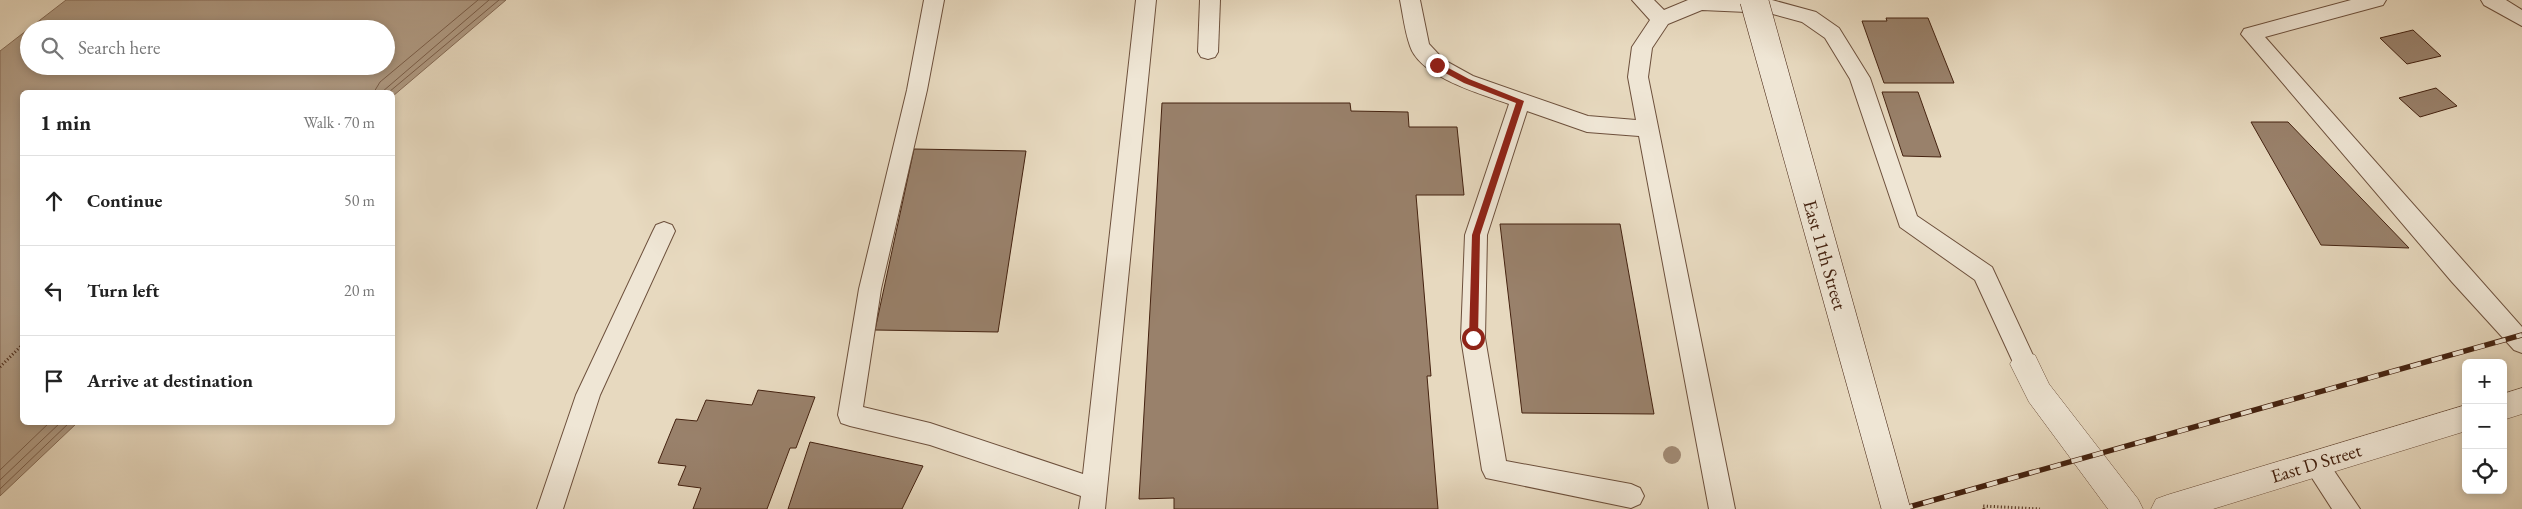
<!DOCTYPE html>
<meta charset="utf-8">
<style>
:root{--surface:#fff;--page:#f6f6f6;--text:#222;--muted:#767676;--line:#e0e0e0}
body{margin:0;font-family:"EB Garamond",serif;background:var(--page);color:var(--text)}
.controls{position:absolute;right:15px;bottom:15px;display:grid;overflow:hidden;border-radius:8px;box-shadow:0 2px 8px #0003}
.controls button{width:45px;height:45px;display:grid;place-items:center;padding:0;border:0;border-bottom:1px solid var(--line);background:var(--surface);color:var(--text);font:25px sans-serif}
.stop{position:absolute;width:15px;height:15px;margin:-11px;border:4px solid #8f2418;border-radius:50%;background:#fff}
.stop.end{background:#8f2418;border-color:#fff;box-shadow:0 1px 5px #0008}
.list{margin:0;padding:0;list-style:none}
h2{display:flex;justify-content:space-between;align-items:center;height:65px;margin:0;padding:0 20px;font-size:21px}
h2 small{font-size:16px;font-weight:400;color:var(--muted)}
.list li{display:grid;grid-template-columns:32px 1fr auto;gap:15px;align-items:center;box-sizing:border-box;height:90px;padding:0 20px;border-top:1px solid var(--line)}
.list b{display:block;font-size:19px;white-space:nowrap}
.list em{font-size:16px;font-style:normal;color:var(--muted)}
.icon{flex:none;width:28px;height:28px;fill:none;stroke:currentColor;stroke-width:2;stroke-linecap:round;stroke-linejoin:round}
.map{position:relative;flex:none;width:2522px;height:509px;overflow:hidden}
.search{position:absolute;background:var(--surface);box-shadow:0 2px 8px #0003;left:20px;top:20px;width:375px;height:55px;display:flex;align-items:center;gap:12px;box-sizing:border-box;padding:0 18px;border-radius:28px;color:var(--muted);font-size:19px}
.panel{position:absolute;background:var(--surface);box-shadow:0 2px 8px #0003;left:20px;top:90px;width:375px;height:335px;border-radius:8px}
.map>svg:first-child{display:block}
</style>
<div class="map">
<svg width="2522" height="509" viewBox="0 0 2522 509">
<rect width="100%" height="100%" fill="#e7d9bf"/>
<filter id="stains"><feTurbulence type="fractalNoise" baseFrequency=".004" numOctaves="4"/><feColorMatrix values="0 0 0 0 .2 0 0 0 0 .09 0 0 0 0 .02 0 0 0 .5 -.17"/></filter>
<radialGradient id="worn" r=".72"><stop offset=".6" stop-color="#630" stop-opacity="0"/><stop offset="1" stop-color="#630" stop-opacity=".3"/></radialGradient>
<path fill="#b09b84" stroke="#856b56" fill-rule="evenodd" d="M66 0H506L393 96 392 92H22V422L77 423 0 496V51ZM29 29H386V66H29Z"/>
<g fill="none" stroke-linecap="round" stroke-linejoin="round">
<g stroke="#7a5e4a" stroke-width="1">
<polyline points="374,92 380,82 478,0"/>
<polyline points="382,92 489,0"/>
<polyline points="389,92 499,0"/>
<polyline points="0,470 50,422"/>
<polyline points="0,480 61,422"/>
<polyline points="0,489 70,422"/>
</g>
</g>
<g fill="#99816b" stroke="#442210">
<polygon points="1886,18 1928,18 1954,83 1884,83 1862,21 1887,21"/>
<polygon points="2413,30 2441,56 2407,64 2380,38"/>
<polygon points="2436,88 2457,106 2420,117 2399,98"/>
<polygon points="1882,92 1918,92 1941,157 1903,156"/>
<polygon points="1162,103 1350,103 1351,111 1408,112 1409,127 1457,127 1464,195 1416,195 1431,376 1427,376 1438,509 1174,509 1174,498 1139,499"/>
<polygon points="2251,122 2288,122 2409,248 2321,245"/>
<polygon points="914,149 1026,151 998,332 875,330"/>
<polygon points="1500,224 1620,224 1654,414 1522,413"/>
<polygon points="758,390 815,397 796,448 790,448 767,509 693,509 701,488 678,485 686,466 658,463 676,419 697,421 706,400 752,405"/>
<polygon points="810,442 923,466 902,509 788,509"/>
</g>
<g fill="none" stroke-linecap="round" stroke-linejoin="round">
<g stroke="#6d503c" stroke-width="2">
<g id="lane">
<polygon points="924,0 944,0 927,90 881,289 863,407 930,423 1083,474 1136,0 1156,0 1105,509 1079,509 1081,496 930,445 850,426 841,423 838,415 859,289 907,90"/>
<polygon points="1200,0 1220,0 1218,52 1215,57 1208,59 1201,57 1198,52"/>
<path d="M1400 0H1420L1429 44 1444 60 1473 76 1588 116 1636 120 1628 77 1632 47 1650 20 1632 0H1654L1664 10 1688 0H1772L1816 12 1839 28 1870 78 1917 216 1992 267 2037 364 2033 371 2025 374 2017 371 1975 280 1900 227 1850 79 1825 38 1802 22 1769 13 1702 10 1668 24 1652 48 1648 77 1735 509H1709L1639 136 1587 132 1527 111 1487 235 1485 338 1506 461 1631 484 1640 488 1644 496 1640 504 1631 508 1486 478 1482 470 1461 338 1465 235 1509 104C1481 94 1420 77 1410 46 1405 32 1403 15 1400 0Z"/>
<polygon points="2351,0 2386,0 2383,5 2265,37 2522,327 2522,353 2514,350 2452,282 2241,34 2244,29"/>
<polygon points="2481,0 2506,0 2522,10 2522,26 2484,5"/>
<polygon points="664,222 672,225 675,231 600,395 563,509 537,509 576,395 653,231 656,225"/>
<polygon points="2315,453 2324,456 2360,509 2332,509 2303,464 2306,456"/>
</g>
</g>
<g stroke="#6d503c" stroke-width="1">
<g id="street">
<polygon points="2025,352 2035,355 2049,384 2138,499 2143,509 2108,509 2029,402 2010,364 2015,355"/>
<polygon points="2522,388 2522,414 2503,420 2503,394"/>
<polygon points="2466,405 2466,431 2213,509 2151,509 2156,499 2167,495"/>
</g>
</g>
<g stroke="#442210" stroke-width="3" stroke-dasharray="1 2.5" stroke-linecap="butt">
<polyline points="0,367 22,345"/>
<polyline points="1984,509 1983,506 2040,509"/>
</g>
<use href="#lane" fill="#efe6d5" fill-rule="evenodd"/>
<use href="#street" fill="#efe6d5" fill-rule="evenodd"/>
<g stroke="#442210" stroke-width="5.5">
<polyline id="rail" points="1902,509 2522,335"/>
</g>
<use href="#rail" stroke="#efe6d5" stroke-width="4" stroke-dasharray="11" stroke-linecap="butt"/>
<g stroke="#442210" stroke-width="29" stroke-linecap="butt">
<polyline id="secondary-bridge" points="1754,0 1896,509"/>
</g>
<use href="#secondary-bridge" stroke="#efe6d5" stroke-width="28"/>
</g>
<circle fill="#a08973" cx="1672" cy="455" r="9"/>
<polygon fill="#8f2418" points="1434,63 1439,63 1469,79 1524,101 1480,235 1478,338 1473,342 1469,338 1472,235 1516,103 1464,83 1434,67"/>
<g text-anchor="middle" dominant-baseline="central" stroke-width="5" stroke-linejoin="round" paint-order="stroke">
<g font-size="19" fill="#442210" stroke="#efe6d5">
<text transform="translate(1825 255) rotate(74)">East 11th Street</text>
<text transform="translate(2316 463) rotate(-17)">East D Street</text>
</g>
</g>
<rect width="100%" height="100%" filter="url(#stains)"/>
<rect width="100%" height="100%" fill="url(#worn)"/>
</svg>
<div class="controls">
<button>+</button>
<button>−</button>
<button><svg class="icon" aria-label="locate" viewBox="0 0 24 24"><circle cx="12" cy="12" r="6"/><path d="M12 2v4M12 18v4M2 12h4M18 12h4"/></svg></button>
</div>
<div class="stop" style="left:1473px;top:338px"></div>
<div class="stop end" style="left:1437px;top:65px"></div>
<div class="search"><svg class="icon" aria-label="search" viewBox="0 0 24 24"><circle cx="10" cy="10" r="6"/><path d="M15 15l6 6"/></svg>Search here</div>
<section class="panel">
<h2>1 min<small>Walk · 70 m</small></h2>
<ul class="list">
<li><svg class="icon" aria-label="ahead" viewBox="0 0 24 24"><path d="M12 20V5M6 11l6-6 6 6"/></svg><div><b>Continue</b></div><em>50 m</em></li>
<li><svg class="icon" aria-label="left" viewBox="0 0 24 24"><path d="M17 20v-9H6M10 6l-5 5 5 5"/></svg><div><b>Turn left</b></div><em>20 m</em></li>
<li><svg class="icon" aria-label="arrive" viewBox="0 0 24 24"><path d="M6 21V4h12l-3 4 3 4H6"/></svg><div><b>Arrive at destination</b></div></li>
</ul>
</section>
</div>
